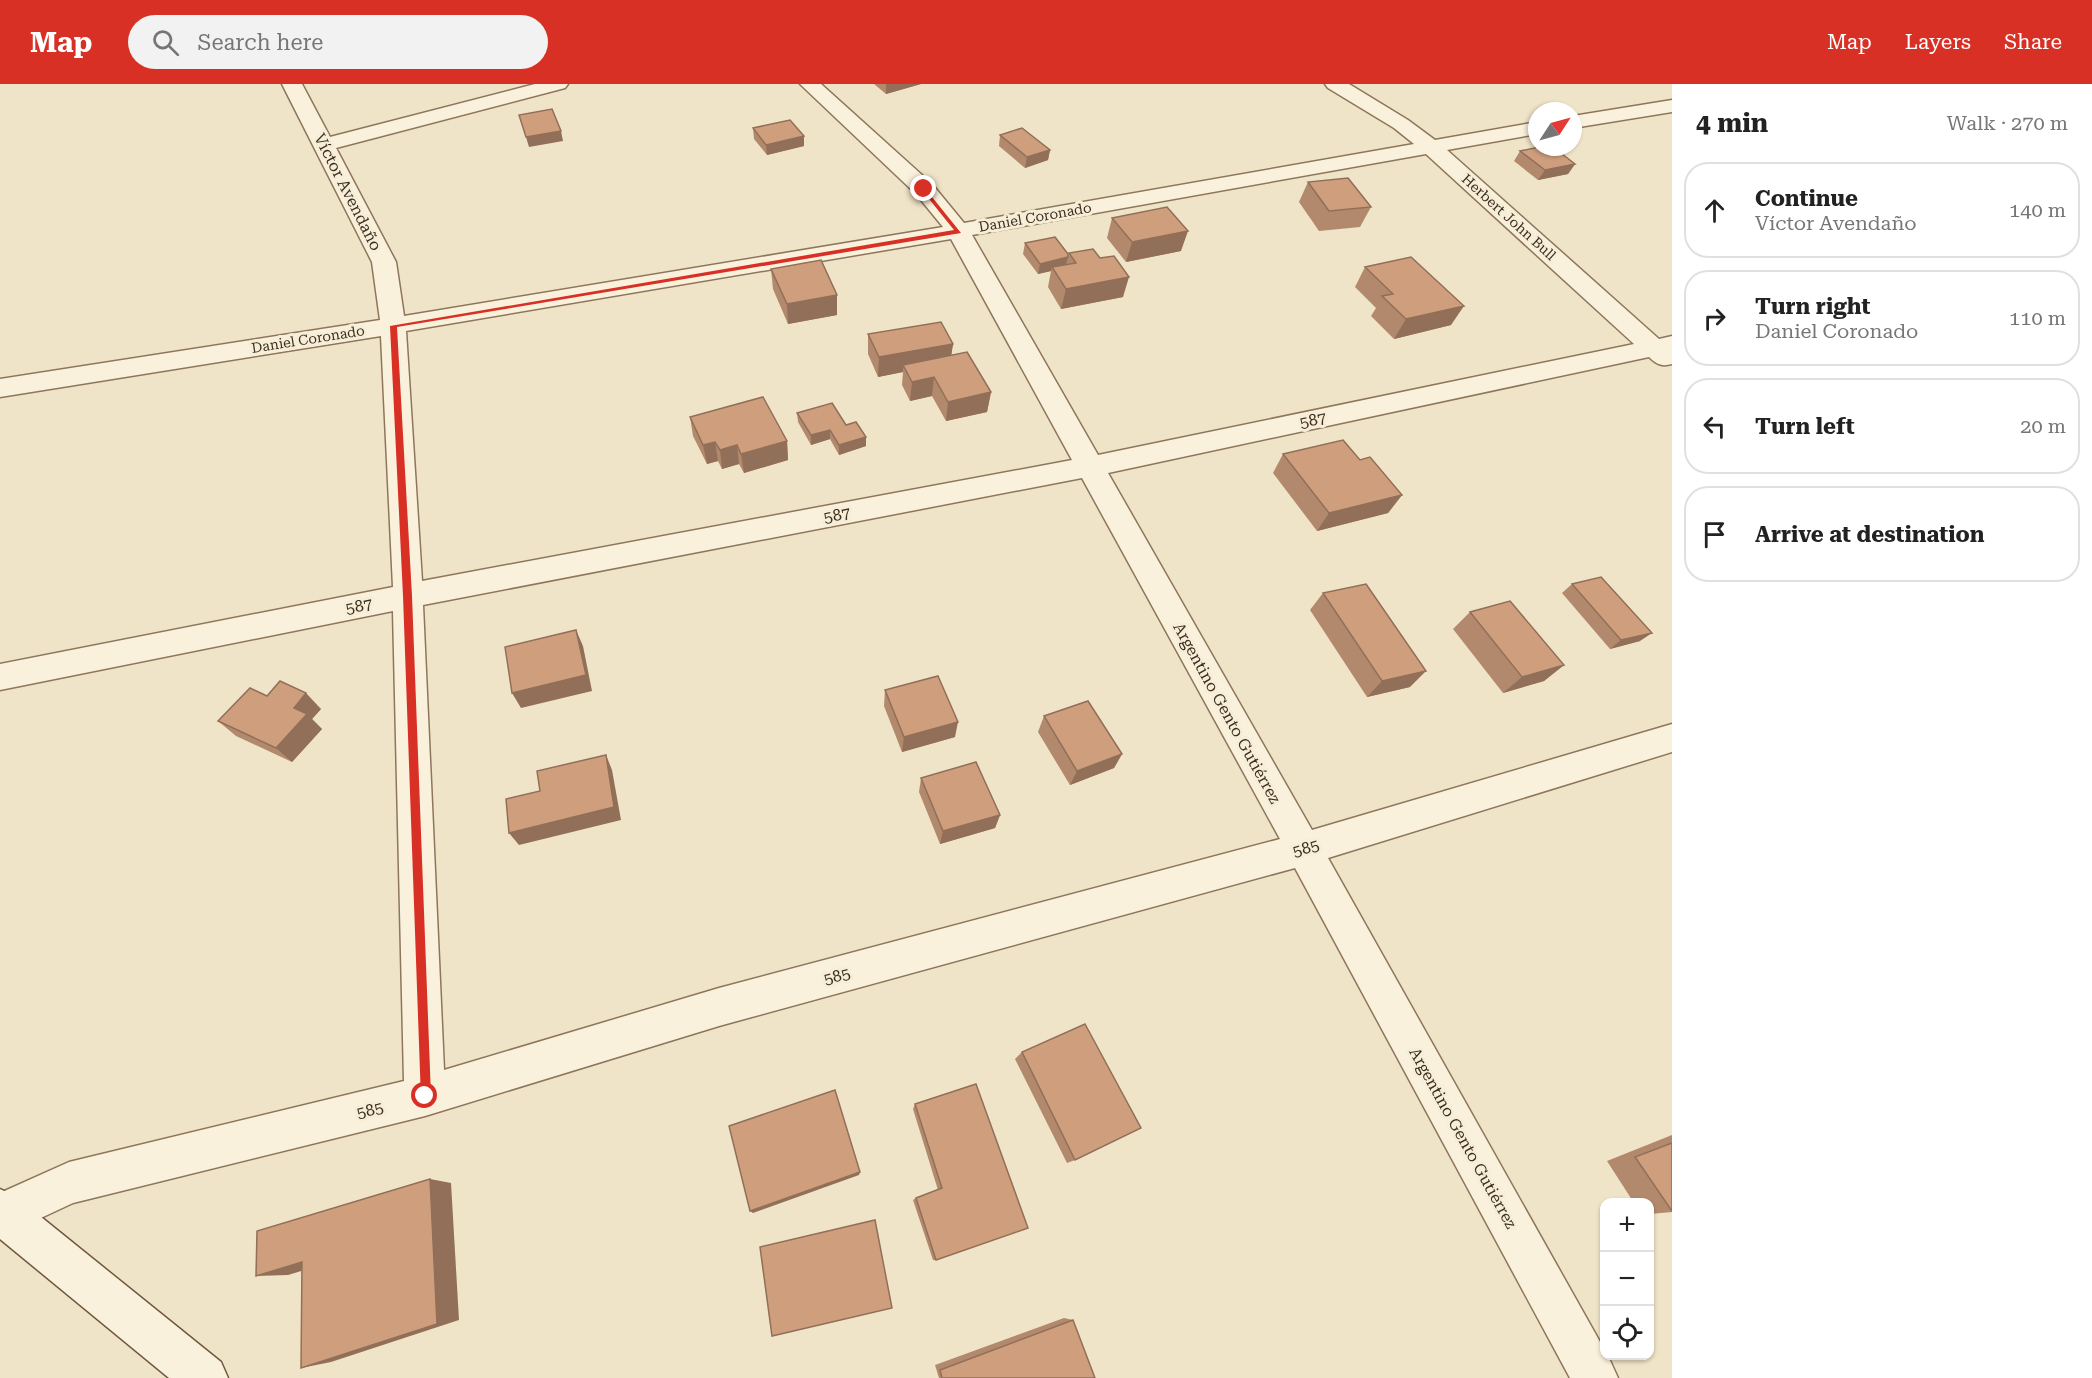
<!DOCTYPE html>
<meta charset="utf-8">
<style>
:root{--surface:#fff;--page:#f2f2f2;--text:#222;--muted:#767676;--line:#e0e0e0;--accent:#d93025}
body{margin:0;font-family:"Roboto Serif",serif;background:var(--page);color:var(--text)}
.controls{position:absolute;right:18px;bottom:18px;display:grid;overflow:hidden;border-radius:12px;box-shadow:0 2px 4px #0004}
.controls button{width:54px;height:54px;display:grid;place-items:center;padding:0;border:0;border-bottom:2px solid var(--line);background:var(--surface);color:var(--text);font:30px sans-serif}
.compass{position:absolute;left:1528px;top:18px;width:54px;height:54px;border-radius:50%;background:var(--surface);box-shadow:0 2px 4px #0004;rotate:54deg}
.stop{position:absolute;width:18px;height:18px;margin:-14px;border:4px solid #d93025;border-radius:50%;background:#fff}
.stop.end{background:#d93025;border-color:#fff;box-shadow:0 2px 6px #0008}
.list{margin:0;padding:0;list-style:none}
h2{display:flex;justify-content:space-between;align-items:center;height:78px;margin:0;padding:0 24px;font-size:26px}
h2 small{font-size:20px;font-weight:400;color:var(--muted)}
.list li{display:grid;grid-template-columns:39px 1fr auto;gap:18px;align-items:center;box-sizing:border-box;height:96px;margin:0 12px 12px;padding:0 12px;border:2px solid var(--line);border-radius:24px}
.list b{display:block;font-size:22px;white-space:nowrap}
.list p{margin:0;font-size:20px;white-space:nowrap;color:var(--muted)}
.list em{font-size:20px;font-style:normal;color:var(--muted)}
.icon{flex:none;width:33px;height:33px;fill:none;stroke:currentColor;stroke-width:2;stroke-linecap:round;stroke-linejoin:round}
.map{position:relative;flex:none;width:1672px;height:1294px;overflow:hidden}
header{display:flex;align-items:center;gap:36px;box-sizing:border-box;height:84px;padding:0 30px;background:var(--accent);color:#fff}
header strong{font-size:28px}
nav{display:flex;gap:33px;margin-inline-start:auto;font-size:21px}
.search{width:420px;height:54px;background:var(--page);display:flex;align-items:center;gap:15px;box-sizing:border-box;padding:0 21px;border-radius:33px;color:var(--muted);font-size:22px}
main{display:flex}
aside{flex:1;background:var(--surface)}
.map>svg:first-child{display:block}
</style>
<header>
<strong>Map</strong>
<div class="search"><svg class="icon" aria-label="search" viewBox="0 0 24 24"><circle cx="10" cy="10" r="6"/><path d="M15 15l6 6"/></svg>Search here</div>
<nav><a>Map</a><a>Layers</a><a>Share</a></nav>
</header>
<main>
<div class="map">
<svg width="1672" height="1294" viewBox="0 0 1672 1294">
<rect width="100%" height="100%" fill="#f0e4c8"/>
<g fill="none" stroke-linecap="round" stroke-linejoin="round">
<g stroke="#8d765c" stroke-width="3">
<g id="street">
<path d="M282 0H302L330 53 535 0H568L565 4 336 64 396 178 404 232 943 143 916 110 800 0H821L932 100 964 139 1414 60 1394 44 1328 4 1325 0H1349L1408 36 1435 56 1537 38V50L1447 66 1659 255 1672 252V280C1662 283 1656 280 1649 273L1108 389 1312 746 1672 640V668L1328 774 1604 1265V1272H1608L1618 1294H1570L1295 784 719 942 425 1032 73 1119 0 1153V1109L69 1078 404 997 393 527 0 606V580L393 503 381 252 0 313V295L380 236 372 178ZM1426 70 1634 260 1098 371 972 151ZM951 155 1072 376 422 497 406 247ZM1082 394 1280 755 719 904 444 986 423 521Z"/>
<polygon points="1672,16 1672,28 1573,44 1573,32"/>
</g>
</g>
<g stroke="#6f573f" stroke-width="3">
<polygon id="secondary" points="0,1105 15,1112 221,1278 228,1294 169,1294 0,1155"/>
</g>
<use href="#street" fill="#faf1dc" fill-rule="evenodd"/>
<use href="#secondary" fill="#faf1dc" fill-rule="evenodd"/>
</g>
<g fill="#b2896c">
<polygon points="874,0 921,0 886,10"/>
<polygon points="753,44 804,52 804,62 767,71 754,55"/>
<polygon points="1000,51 1050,66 1048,76 1025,84 999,62"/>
<polygon points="1520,67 1575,80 1568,90 1538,96 1514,77"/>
<polygon points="1308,98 1371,123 1360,143 1319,147 1299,118"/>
<polygon points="1112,134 1181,167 1126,178 1107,154"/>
<polygon points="1025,159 1068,170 1123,213 1061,225 1048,203 1051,187 1038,190 1023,170"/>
<polygon points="1365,183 1451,241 1394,255 1371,232 1376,224 1355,203"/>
<polygon points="771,185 837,231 788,240 773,205"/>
<polygon points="868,250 953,260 951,271 991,308 987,328 946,337 932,312 910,317 902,301 903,288 878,293 868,270"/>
<polygon points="797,329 846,341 866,353 866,362 839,371 830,355 811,361 798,338"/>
<polygon points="690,333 787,357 788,376 744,389 739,380 722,385 718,377 707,380 693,352"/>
<polygon points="1283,370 1360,376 1402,411 1388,429 1317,447 1273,389"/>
<polygon points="1572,500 1640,557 1610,565 1562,509"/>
<polygon points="1323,509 1410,603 1367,613 1310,526"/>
<polygon points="1470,528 1564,581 1544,597 1503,609 1453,545"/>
<polygon points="885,606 955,653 902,668 884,622"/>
<polygon points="267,612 321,625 312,635 322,645 292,678 236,652 218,637"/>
<polygon points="1044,632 1122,670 1114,684 1070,701 1038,648"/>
<polygon points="921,694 1000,731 995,744 940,760 919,708"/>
<polygon points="1022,968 1075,1076 1067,1079 1015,975"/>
<polygon points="976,1000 936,1176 933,1176 913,1116 916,1114 938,1106 913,1025 915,1020"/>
<polygon points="1672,1051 1672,1128 1650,1130 1650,1119 1634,1119 1607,1077"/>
<polygon points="1064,1234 1073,1236 1095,1294 939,1294 935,1281"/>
</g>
<g fill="#916f58">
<polygon points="886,0 921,0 886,10"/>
<polygon points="561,47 563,57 529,63 526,53"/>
<polygon points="804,52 804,62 767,71 766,61"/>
<polygon points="1050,66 1048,76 1025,84 1027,73"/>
<polygon points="1575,80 1568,90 1538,96 1545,86"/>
<polygon points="1188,147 1181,167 1126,178 1132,158"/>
<polygon points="1068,173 1065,184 1052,183 1051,187 1038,190 1040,180"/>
<polygon points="1129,193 1123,213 1061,225 1066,205"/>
<polygon points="837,211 837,231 788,240 787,220"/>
<polygon points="1464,222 1451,241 1394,255 1406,235"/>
<polygon points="953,260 950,280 903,281 903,288 878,293 879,273"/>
<polygon points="934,293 932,312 910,317 912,298"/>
<polygon points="991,308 987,328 946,337 948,318"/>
<polygon points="830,346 830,355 811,361 811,351"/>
<polygon points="866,353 866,362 839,371 839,361"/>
<polygon points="787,357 788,376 744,389 741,370"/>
<polygon points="715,358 718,377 707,380 703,361"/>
<polygon points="737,361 739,380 722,385 720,366"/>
<polygon points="1402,411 1388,429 1317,447 1329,429"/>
<polygon points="576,546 583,562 592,607 521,624 512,609"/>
<polygon points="1652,549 1640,557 1610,565 1621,556"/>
<polygon points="1564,581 1544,597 1503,609 1522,593"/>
<polygon points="1426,587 1410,603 1367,613 1382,597"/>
<polygon points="306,609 321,625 312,635 322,645 292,678 276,664 294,624"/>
<polygon points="958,638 955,653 902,668 904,653"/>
<polygon points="1122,670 1114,684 1070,701 1077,687"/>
<polygon points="606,671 612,686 621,736 519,761 509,749"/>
<polygon points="1000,731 995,744 940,760 943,747"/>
<polygon points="860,1088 859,1091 753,1129 750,1127"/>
<polygon points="430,1095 451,1099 459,1236 331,1278 301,1284"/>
<polygon points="302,1178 331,1178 288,1191 256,1192"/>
</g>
<g fill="#cf9f7d" stroke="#916f58" stroke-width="1.5">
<polygon points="552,25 561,47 526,53 519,31"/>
<polygon points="790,36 804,52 766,61 753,44"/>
<polygon points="1022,44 1050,66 1027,73 1000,51"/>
<polygon points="1539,63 1553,63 1575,80 1545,86 1520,67"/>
<polygon points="1348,94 1371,123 1329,127 1308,98"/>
<polygon points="1167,123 1188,147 1132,158 1112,134"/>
<polygon points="1055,153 1068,170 1068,173 1040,180 1025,159"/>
<polygon points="1093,165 1100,174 1114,172 1129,193 1066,205 1052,183 1076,179 1069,169"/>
<polygon points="1411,173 1464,222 1406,235 1382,212 1393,210 1365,183"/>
<polygon points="821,176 837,211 787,220 771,185"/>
<polygon points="941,238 953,260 879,273 868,250"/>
<polygon points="967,268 991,308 948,318 934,293 912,298 903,281"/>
<polygon points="763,313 787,357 741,370 737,361 720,366 715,358 703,361 690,333"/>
<polygon points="832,319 846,341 856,338 866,353 839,361 830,346 811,351 797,329"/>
<polygon points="1343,356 1360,376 1370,373 1402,411 1329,429 1283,370"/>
<polygon points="1601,493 1652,549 1621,556 1572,500"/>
<polygon points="1366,500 1426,587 1382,597 1323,509"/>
<polygon points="1510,517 1564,581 1522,593 1470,528"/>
<polygon points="576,546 586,591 512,609 505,563"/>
<polygon points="938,592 958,638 904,653 885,606"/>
<polygon points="280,597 306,609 294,624 307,630 276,664 218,637 250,604 267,612"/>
<polygon points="1088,617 1122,670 1077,687 1044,632"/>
<polygon points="606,671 614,723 509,749 506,715 540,707 537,687"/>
<polygon points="976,678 1000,731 943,747 921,694"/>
<polygon points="1085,940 1141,1044 1075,1076 1022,968"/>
<polygon points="976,1000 1028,1144 936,1176 916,1114 942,1104 915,1020"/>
<polygon points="835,1006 860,1088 750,1127 729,1042"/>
<polygon points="1672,1059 1672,1127 1635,1073"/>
<polygon points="430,1095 437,1240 301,1284 302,1178 256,1192 257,1147"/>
<polygon points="875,1136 892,1224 772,1252 760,1163"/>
<polygon points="1073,1236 1095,1294 942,1294 940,1286"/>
</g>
<polygon fill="#d93025" points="924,103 961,149 397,243 412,512 431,1012 429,1016 421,1016 403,512 390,242 954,146 921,105"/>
<g text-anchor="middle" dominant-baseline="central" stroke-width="6" stroke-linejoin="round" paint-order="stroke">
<g font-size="14" fill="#3d2e20" stroke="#f7eed8">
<text transform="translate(1035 133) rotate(-10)">Daniel Coronado</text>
<text transform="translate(1509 133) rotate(42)">Herbert John Bull</text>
<text transform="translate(308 255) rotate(-9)">Daniel Coronado</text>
</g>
<g font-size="16" fill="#3d2e20" stroke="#f7eed8">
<text transform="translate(348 108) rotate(63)">Víctor Avendaño</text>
<text transform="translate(1313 336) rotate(-12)">587</text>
<text transform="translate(837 431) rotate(-11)">587</text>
<text transform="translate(359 522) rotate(-11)">587</text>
<text transform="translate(1227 629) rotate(61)">Argentino Gento Gutiérrez</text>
<text transform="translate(1306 764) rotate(-16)">585</text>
<text transform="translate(837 892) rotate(-15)">585</text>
<text transform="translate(370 1026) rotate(-14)">585</text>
<text transform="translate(1463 1054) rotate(61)">Argentino Gento Gutiérrez</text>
</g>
</g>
</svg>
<div class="controls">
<button>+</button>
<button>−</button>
<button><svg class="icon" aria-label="locate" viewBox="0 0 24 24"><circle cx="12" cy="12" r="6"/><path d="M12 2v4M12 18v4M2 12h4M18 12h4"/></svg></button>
</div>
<svg class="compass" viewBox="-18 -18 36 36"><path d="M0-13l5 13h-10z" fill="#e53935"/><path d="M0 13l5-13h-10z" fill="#767676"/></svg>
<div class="stop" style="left:425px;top:1012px"></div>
<div class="stop end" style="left:924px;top:105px"></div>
</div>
<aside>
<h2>4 min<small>Walk · 270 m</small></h2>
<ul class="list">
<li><svg class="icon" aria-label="ahead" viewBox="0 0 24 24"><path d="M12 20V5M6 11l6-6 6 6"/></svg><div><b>Continue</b><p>Víctor Avendaño</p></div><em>140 m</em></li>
<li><svg class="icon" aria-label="right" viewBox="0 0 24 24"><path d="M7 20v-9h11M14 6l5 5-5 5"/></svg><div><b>Turn right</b><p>Daniel Coronado</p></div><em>110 m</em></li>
<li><svg class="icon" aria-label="left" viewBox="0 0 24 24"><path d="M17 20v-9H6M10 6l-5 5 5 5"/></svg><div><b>Turn left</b></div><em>20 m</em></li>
<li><svg class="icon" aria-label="arrive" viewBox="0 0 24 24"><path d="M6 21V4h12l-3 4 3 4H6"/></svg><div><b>Arrive at destination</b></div></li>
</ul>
</aside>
</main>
